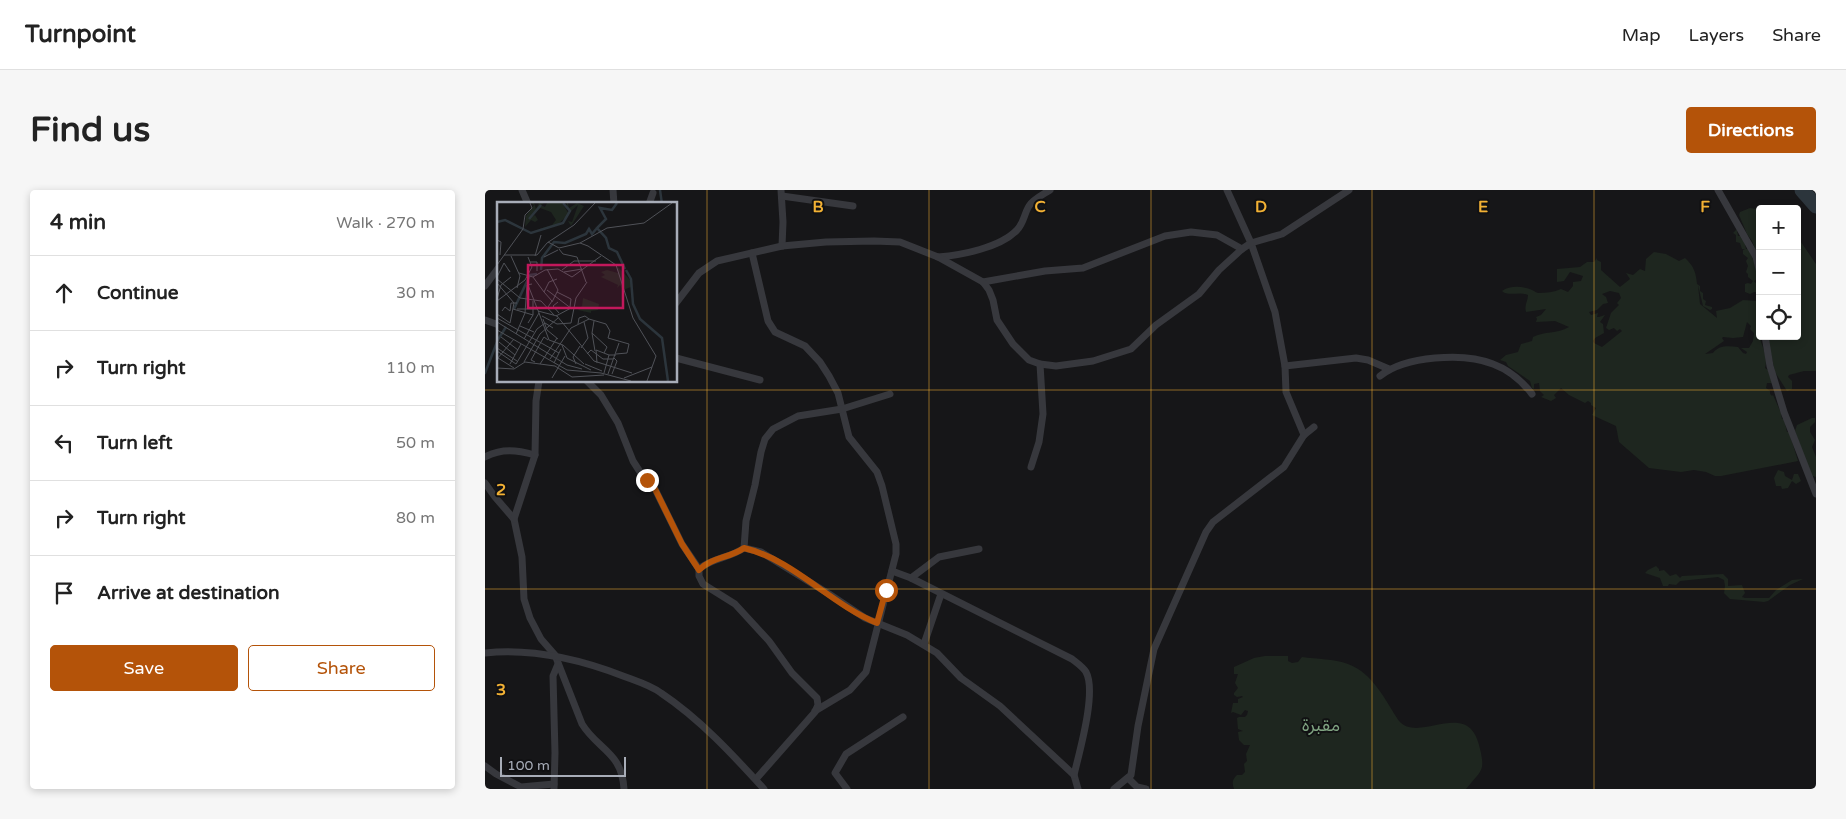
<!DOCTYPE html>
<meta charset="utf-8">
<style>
:root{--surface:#fff;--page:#f6f6f6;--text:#222;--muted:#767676;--line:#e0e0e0;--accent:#b45309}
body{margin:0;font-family:"Varela Round","Noto Sans Arabic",sans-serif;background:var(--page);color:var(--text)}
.controls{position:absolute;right:15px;top:15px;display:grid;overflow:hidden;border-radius:5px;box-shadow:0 2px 8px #0003}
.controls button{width:45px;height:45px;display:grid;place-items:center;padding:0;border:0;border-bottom:1px solid var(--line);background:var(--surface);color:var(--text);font:25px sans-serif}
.scale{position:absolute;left:15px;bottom:12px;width:126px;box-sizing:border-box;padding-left:5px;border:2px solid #a8adb8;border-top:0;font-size:14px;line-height:18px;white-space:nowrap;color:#a8adb8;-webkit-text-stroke:4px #111113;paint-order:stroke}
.stop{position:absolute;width:15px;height:15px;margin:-11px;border:4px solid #b45309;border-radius:50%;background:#fff}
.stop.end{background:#b45309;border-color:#fff;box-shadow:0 1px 5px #0008}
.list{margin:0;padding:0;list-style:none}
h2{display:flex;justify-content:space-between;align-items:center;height:65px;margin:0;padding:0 20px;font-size:21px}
h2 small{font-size:16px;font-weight:400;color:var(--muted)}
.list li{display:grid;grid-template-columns:32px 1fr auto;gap:15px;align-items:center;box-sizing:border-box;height:75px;padding:0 20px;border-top:1px solid var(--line)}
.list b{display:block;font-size:19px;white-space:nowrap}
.list em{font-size:16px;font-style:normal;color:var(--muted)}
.actions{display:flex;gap:10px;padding:15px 20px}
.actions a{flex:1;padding:11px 0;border:1px solid var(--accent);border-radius:5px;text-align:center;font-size:18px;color:var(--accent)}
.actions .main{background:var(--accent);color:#fff}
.icon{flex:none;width:28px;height:28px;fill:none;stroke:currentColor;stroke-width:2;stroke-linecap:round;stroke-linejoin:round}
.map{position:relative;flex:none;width:1331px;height:599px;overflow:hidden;border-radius:5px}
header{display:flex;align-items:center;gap:30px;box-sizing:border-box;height:70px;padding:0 25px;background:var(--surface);border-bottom:1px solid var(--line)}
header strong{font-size:24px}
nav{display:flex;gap:28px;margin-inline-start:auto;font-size:18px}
.intro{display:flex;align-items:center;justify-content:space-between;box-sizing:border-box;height:120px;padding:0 30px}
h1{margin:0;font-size:35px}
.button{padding:12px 22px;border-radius:5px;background:var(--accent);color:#fff;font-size:18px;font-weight:700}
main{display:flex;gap:30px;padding:0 30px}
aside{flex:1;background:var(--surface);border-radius:5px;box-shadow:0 2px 8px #0003}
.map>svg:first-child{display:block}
</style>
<header>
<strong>Turnpoint</strong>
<nav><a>Map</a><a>Layers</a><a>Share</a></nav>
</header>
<div class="intro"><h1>Find us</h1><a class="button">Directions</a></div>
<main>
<aside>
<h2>4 min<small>Walk · 270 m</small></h2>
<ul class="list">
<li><svg class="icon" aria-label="ahead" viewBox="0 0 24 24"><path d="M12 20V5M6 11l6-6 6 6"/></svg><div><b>Continue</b></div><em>30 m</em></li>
<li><svg class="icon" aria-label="right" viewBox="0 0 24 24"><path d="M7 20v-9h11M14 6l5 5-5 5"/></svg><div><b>Turn right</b></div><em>110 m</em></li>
<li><svg class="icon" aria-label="left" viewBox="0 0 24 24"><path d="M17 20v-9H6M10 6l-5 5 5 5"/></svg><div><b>Turn left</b></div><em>50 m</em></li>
<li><svg class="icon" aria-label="right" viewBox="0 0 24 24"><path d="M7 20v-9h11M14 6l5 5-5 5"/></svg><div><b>Turn right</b></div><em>80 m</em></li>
<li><svg class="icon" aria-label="arrive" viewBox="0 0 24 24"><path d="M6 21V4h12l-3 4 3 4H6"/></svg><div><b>Arrive at destination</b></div></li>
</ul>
<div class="actions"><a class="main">Save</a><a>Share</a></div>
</aside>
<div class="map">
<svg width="1331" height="599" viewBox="0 0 1331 599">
<rect width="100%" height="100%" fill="#161618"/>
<g fill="#1e261f" fill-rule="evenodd">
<polygon points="1265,18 1271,19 1275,21 1275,72 1267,51 1262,44 1254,25 1255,22"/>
<path d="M1251 40H1252L1253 46H1256L1257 49H1259L1261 59H1263C1268 67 1272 79 1272 89L1269 91 1274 97 1273 102H1269L1265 104 1260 102V94L1263 93 1266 94 1268 91 1263 87V84L1261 82 1263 76 1261 71 1263 68 1258 64V60L1260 59H1257L1255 53 1251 52V45L1248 43Z"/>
<polygon points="1312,43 1315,45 1316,52 1331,74 1331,181 1319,181 1304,185 1303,187 1307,191 1307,199 1302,201 1290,182 1282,146 1312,146"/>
<path d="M1169 62 1181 64 1194 71 1200 68C1209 76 1211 83 1212 94L1215 96V101L1218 103V109L1221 111 1220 115 1227 117V119L1225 120 1218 116 1213 95 1215 114 1232 128 1231 121 1245 118 1258 110 1272 111 1275 114V146H1276L1275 149C1278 158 1283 168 1280 178L1283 180 1287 193H1282L1281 198 1285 201V204L1287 206 1288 205 1296 223 1297 229H1299L1302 242H1304L1313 271 1236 286H1230L1221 282 1209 280 1196 282 1164 278 1134 252 1131 236 1107 225 1111 218 1106 215V213L1103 211 1100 213 1084 205 1076 198 1069 205 1071 208 1066 211 1056 207 1059 205 1055 201 1054 193 1049 194V199L1047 198 1045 191 1023 176 1021 172 1015 170 1021 165 1033 162 1036 154 1047 151 1048 147C1059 141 1072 144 1084 137L1070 131 1051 132 1052 129 1051 127 1056 125 1061 119 1041 122C1039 115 1043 111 1043 105 1035 101 1023 107 1017 101 1025 95 1038 96 1047 100 1050 101 1051 103 1054 103 1061 103 1069 102 1076 99L1083 102 1088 96V92L1096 91 1098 86 1085 82 1079 91 1072 92V79L1095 77 1102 72H1109L1112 68V70L1116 72V80L1135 97 1145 89 1141 83 1148 85 1155 79 1160 81 1161 69ZM1125 101 1134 103 1136 108 1132 113 1134 115 1126 123 1121 138 1124 140 1129 138 1132 141 1135 139 1137 141 1117 157 1109 153 1108 151 1110 148 1119 143 1118 134 1115 132 1120 125 1114 127H1112L1113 123 1106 125 1104 122 1112 120 1118 114 1123 113 1121 107 1117 104ZM1262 132 1266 136 1265 139 1269 143 1268 151 1264 158H1256L1262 162 1261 164 1258 163 1253 157C1243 156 1234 155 1228 163L1220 164 1239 151 1237 148 1238 147 1248 148 1258 147Z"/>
<polygon points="1327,228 1330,228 1330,232 1325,237 1325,242 1330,250 1327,257 1331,267 1331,287 1328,286 1329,294 1310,241 1312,235"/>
<polygon points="1293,280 1299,282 1300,286 1307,290 1309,284 1313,284 1316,291 1311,294 1307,291 1303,298 1297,299 1296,296 1291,296 1289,288"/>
<polygon points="1171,376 1174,379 1174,381 1179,380 1185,386 1191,384 1195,388 1197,386 1238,384 1243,389 1243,396 1257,395 1260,403 1257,407 1260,408 1284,408 1291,400 1307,390 1318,389 1305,395 1283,411 1279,412 1245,409 1239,403 1240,396 1239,390 1233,387 1195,391 1191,395 1184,394 1183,396 1178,396 1175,388 1160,383 1163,380"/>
<path d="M780 466H803V471L807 473 813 472 817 467C832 469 849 469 863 474 888 483 900 510 914 531 934 554 982 508 994 555 1001 582 997 579 981 599H749C747 594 747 589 752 585H757L760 582 759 574 762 571 761 564 765 555H759L754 550 753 542 758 541 753 539 752 528 754 527H760L762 525 763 521 760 520 756 525 748 522 746 523 748 513H753V509L758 507 757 506 752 507 749 505V503L753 498 750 493 753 484H749V477L769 468Z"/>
</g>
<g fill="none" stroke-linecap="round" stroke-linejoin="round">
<g stroke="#2c353c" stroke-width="2.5">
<polyline points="175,0 177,14"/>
<polyline points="0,183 14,147"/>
</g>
<polyline stroke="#2c353c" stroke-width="15" points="1317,0 1331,16"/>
<g stroke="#37383d" stroke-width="7">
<polyline points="37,0 43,14"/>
<polyline points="128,0 129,14"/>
<polyline points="296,0 298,32 297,56"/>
<polyline points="742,0 766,53 790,122 800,176 801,202 819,245"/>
<polyline points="1233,0 1271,67 1275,83"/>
<polyline points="297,6 368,16"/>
<polyline points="164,14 168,3"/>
<polyline points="267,63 283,131 290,142 320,156 335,172 344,186 353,203 364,247 392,282 397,296 411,354 411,364 381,482 365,500 330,521"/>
<path d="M453 67C476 65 515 58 532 40 539 33 539 24 544 16 547 10 559 4 565 0"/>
<polyline points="498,92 560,81 598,78 680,46 706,42 732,45 757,59"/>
<polyline points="0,96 14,77"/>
<polyline points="191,113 214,83 232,71 297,56 341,52 389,51 415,52 453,67 498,92 504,100 508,110 512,130 528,154 544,170 555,174 571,176 608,171 646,159 671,135 714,104 734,80 757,59 766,53 797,44 864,0"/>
<polyline points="0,130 14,135"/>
<polyline points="1280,146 1285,176 1299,222 1331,304"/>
<polyline points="191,168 275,190"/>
<polyline points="800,176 871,168 883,170 904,179"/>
<path d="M895 186C920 166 979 162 1008 174 1024 180 1037 191 1047 204"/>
<polyline points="102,191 116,205 133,233 148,271 157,285 170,299 197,354 214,379"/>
<path d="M0 267C17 258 32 260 50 265"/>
<polyline points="546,277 554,252 558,224 555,174"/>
<path d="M0 293 10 307 29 329 37 367 39 409 45 428 56 449 70 465 97 534C113 560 137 562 139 599"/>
<polyline points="29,329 50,265 51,211 54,191"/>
<polyline points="259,358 276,362 344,404 380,428 422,445 452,463 476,488 515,516 589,585 593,599"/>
<path d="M407 381 426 388 587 469C592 473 598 477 601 482 612 502 594 563 589 585"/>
<polyline points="426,388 454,367 494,359"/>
<polyline points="439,454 456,404"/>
<path d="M0 463C47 458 94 469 138 486 151 491 165 495 176 503 215 529 248 565 279 599"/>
<polyline points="0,576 11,584 36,597 69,594"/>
<polyline points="643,588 652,597 661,599"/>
<path d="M271 589 330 522 333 515 332 508 307 483 284 451 250 414 218 394 214 386V379C227 368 245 368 259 358L261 331 270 295 276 262 280 249 288 239 313 226 357 219 405 204"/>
<polyline points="69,599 70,563 68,486 73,474"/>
<polyline points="362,599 350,583 361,564 418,527"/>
<polyline points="629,599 646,585 653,536 669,459 721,342 728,332 799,277 819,245 829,237"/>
</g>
</g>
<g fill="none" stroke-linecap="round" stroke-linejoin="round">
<path stroke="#b45309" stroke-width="6" d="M162 290 170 299 197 354 214 380C227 367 245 368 259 358 309 370 345 414 392 433L401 400"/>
</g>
<path fill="none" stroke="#f2b134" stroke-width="1" stroke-opacity="0.55" d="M222 0V599M444 0V599M666 0V599M887 0V599M1109 0V599M0 200H1331M0 399H1331"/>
<g text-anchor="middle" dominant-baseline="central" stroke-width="4" stroke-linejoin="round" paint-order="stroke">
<g font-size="18" fill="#7fa381" stroke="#111113">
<text x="836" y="535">مقبرة</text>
</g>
</g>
<g transform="translate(12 12)">
<rect width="180" height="180" fill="#161618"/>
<path d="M34 1H37L39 7 42 1H47L44 3 48 5 50 1H65L72 12 59 24 39 28 55 23 59 18 54 10 43 6 33 16 38 13 41 18 38 20 34 18 28 25 29 14 37 3ZM70 1H71L72 6 80 1 87 4 74 24 71 19 75 20 81 3 74 9 70 6ZM121 65 134 79V85L126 88 123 83 120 86 121 83 104 75 108 73 104 70 110 68 121 71ZM86 96 102 102 101 108 94 109V114V111L81 108 85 104Z" fill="#1e261f"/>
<path fill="none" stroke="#2c353c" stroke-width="2.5" d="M120 1 115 8 103 6 109 17 100 26 109 36 112 46 120 50 128 67M32 17 44 3M0 20 8 18 26 27M26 27 34 31 66 21 73 9 66 1M44 68 45 56 57 40 68 41 89 32 92 27 95 32 100 26M129 68 134 77 136 102 143 117 165 136 171 179M17 107 33 73 40 72M0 139 9 125"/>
<path fill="none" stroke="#505258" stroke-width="1" d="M0 38 4 40 3 53M51 40 62 46 83 41 91 44 119 63 136 116 159 154 150 179M83 41 110 26 147 21 175 1M62 47 66 52 80 55 89 80M7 53H40L50 41 77 23 98 1M14 54 23 74 20 86M38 54 44 33M47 55 61 48M33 60H40V69M0 63 26 27 28 13 35 6 33 1M50 67 61 88 55 100M65 68 77 59H99M67 70 85 67M22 71 36 75 48 68 61 67 75 75 104 54M0 75 7 61 13 70 11 67M36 75 47 90M0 77 23 96 44 99 57 113M0 81 17 101 13 121 0 112M50 88 75 107M60 90 74 97 73 105M0 97 4 83 14 75M0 99 28 78 35 65 31 55M61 100 56 104 62 111M51 105 55 99 47 90 52 80 60 77M16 107 36 113M20 107H41M5 109 8 105 13 109 14 101H20M41 109 60 114 97 159 135 171M42 111 52 138 66 143 87 162M45 114 60 122 74 121 79 96 90 80M59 114 74 106M0 116 62 151M46 117 50 128 61 137M97 119 95 131 98 149M0 120 70 163 85 167M31 121 36 113V99M81 122 82 116 88 114 92 117M23 124 37 130M0 128 70 168 104 171 134 179M95 131 110 145 107 151M19 132 28 111 30 83 35 82M4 135 21 148M27 137 42 111 31 83M2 140 18 153M65 143 70 156 94 168M0 146 20 159M84 146 91 136 87 120M0 149 19 162M90 152 94 148 106 157H116M1 156 17 166M0 157 17 137M53 157 74 126 92 117 109 122 113 129 111 136 132 142 130 151 119 152M27 160 43 132 61 116M38 160 34 158 44 140 47 135 51 138M57 161 64 147M100 161 99 148 112 153M13 162 24 142M19 162 40 127 48 121 56 126M43 162 60 136M79 162 76 155 83 144M88 162 105 169M0 166 17 167M17 167 28 160 58 164 75 175 107 173M107 171 112 153H119M111 172 122 141M115 172 120 159 117 156M55 176 68 154M127 176 155 165"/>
<path fill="#c2185b" fill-opacity="0.15" stroke="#c2185b" stroke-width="2.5" d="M31 63H126V106H31Z"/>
<rect width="180" height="180" fill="none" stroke="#a8adb8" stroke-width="2.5"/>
</g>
<g font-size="16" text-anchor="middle" font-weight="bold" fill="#f2b134" stroke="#111113" stroke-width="4" stroke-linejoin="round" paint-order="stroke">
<text x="333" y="22">B</text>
<text x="555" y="22">C</text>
<text x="776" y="22">D</text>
<text x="998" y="22">E</text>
<text x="1220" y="22">F</text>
<text x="16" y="305">2</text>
<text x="16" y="505">3</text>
</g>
</svg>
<div class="controls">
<button>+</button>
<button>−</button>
<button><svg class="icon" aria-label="locate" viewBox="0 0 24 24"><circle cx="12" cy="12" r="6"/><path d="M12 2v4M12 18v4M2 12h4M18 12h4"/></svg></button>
</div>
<div class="scale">100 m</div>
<div class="stop" style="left:401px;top:400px"></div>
<div class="stop end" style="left:162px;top:290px"></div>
</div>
</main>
